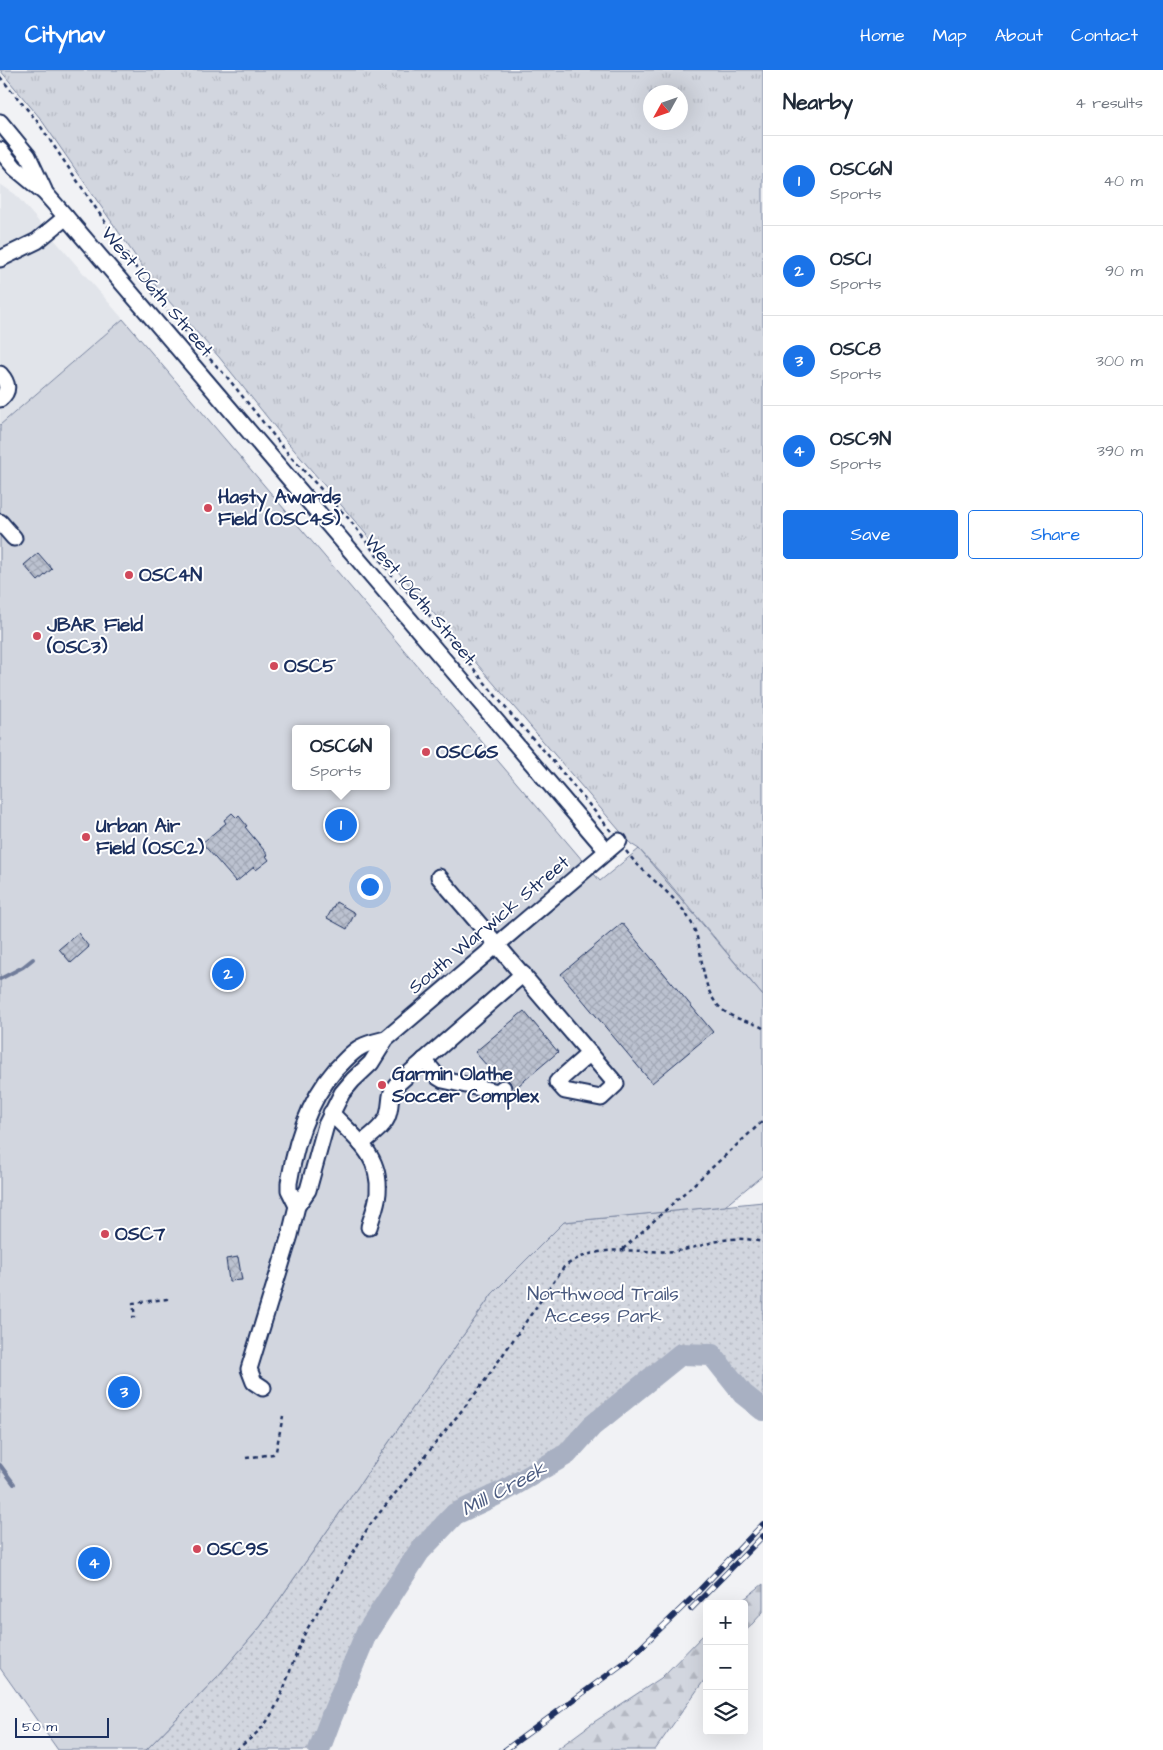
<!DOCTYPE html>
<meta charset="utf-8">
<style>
:root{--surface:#fff;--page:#f2f2f3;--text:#1f2937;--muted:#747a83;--line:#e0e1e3;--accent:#1a73e8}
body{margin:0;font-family:"Architects Daughter",sans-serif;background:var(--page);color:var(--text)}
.controls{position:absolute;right:15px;bottom:15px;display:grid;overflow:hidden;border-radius:5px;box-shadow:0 5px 20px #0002}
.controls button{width:45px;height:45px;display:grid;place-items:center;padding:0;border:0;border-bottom:1px solid var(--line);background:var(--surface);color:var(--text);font:25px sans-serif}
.compass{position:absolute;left:643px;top:15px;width:45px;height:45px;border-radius:50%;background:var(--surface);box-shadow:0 5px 20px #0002;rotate:230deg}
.scale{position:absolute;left:15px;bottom:12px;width:94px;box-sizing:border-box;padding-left:5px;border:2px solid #1b2f5e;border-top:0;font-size:14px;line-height:18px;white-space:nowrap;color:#1b2f5e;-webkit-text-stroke:4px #fff;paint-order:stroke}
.you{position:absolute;left:369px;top:816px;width:18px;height:18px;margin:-12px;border:4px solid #fff;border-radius:50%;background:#1a73e8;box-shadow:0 0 0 8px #1a73e833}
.badge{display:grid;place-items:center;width:32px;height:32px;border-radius:50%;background:var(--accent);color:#fff;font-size:16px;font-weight:700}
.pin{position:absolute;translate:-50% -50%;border:2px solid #fff;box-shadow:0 1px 5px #0006}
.popup{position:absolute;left:292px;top:655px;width:98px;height:65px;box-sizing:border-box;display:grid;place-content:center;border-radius:5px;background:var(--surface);filter:drop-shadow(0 1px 4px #0005);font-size:16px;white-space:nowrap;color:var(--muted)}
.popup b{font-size:19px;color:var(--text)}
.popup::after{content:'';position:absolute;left:50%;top:100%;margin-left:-10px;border:10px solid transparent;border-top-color:var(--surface)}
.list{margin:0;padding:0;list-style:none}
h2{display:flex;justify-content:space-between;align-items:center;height:65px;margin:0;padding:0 20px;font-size:21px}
h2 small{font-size:16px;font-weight:400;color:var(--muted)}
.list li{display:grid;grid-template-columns:32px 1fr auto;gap:15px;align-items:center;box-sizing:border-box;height:90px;padding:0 20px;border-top:1px solid var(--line)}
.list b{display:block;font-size:19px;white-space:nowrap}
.list p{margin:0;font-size:16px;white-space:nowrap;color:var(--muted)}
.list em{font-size:16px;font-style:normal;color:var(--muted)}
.actions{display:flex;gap:10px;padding:15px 20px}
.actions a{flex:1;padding:11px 0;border:1px solid var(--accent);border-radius:5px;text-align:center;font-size:18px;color:var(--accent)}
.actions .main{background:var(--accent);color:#fff}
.icon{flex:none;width:28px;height:28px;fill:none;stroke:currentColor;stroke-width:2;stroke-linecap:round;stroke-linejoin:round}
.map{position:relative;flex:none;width:763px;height:1680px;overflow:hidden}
header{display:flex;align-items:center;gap:30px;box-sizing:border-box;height:70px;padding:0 25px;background:var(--accent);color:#fff}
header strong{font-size:24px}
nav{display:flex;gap:28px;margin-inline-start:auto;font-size:18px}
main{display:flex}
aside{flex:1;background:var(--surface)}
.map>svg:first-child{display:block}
</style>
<header>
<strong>Citynav</strong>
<nav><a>Home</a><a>Map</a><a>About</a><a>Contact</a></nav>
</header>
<main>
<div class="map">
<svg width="763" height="1680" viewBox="0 0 763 1680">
<defs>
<pattern id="grass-tufts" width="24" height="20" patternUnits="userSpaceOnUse" patternTransform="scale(1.25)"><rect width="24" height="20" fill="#d2d6df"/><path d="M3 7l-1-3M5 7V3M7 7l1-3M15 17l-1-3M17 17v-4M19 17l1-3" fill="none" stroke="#b4b8c2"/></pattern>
<pattern id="forest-firs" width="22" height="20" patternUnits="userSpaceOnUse" patternTransform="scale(1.25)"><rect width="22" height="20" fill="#d2d6df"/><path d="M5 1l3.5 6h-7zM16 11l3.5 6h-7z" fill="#b4b8c2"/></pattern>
<pattern id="park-dots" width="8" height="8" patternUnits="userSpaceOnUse" patternTransform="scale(1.25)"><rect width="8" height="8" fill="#d2d6df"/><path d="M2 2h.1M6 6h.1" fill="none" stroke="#b4b8c2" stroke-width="1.8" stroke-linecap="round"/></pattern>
<pattern id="building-cross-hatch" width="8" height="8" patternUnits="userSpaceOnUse" patternTransform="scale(1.25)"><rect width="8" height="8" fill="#bcc2d0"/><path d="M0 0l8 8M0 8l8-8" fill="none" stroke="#a1a7b5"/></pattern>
</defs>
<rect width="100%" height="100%" fill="#f1f2f5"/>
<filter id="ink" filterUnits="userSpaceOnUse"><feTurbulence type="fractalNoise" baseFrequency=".02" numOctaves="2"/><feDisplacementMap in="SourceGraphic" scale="10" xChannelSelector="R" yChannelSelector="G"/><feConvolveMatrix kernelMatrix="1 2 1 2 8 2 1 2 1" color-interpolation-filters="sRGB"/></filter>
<g filter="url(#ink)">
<polygon fill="#e1e4ea" points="0,114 15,124 123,249 0,355"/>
<path fill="url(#grass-tufts)" stroke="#76829e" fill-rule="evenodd" d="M0 0H763V926L660 802 639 779 631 774 283 367 219 287 158 219 40 48ZM650 22H680V52H650Z"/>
<g fill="url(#forest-firs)" stroke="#76829e">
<polygon points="763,1514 763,1542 744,1563 744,1534 738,1534"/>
<polygon points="707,1561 707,1606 655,1680 556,1680 594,1652 661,1608"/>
</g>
<polygon fill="url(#park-dots)" stroke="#76829e" points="763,1132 763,1340 743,1324 712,1285 681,1284 592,1356 567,1384 504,1421 455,1444 419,1482 366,1564 331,1648 319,1680 146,1680 218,1606 261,1556 492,1224 564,1152"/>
<path fill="#d2d6df" stroke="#76829e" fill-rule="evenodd" d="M123 249 600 811 639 779 763 926V1105L725 1136 564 1152 492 1224 261 1556 218 1606 146 1680H58L0 1598V355ZM296 659H386V716H296Z"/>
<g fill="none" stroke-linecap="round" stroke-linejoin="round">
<g stroke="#707c9a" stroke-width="4">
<polyline points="0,909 23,897 33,889"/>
<polyline points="0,1395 14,1414"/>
</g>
<polyline stroke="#a8b0c2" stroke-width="22" points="319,1680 331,1648 366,1564 419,1482 455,1444 504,1421 567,1384 592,1356 681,1284 712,1285 743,1324 763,1340"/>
</g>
<g fill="url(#building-cross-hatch)" stroke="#1b2f5e">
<polygon points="38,483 52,499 38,511 24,495"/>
<polygon points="232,743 237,748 239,746 247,756 245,757 268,785 266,786 269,790 256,800 254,797 236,812 202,773 226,753 224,750"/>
<polygon points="336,832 355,843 347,859 327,848"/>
<polygon points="622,853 713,962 652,1013 561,904"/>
<polygon points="78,863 89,877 71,893 59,879"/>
<polygon points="524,941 558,982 512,1021 510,1012 506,1009 499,1010 475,982"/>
<polygon points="238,1187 242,1210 229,1211 226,1189"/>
</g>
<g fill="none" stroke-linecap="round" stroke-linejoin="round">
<g stroke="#1b2f5e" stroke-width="19">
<g id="minor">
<polyline points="0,52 28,86 44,120"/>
<polyline points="0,80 15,98 45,123 66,147 607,781"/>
<polyline points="0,189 37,171 66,147"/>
<path d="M0 304C8 313 10 321 0 329"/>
<polyline points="0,452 14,468"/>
<polyline points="439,807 616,1014 601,1028 565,1021 557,1012 590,983"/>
<polyline points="424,990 438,1007 443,1010 498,1022 503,1018"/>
<path d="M331 1043C355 1068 381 1085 378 1123 377 1135 372 1146 369 1157"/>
<path d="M361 1074C370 1066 385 1056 388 1045 392 1033 388 1025 396 1015L523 904"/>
<path d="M297 1136 289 1120V1113C296 1069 312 1020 346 989 350 985 355 980 361 977 368 973 378 971 386 969"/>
<polyline points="263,1318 254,1312 249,1299 290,1165 297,1136 308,1120 326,1055 342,1023 353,1010 371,993 386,969 619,771"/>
</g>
</g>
<g stroke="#1b2f5e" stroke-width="2.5" stroke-dasharray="4 4" stroke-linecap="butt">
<polyline points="0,7 37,51 153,223 191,269 227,307 290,386 349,449 390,503 432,548 513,647 547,684 611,761"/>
<path d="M626 781C645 807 675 823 691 852 706 879 697 920 724 941 735 950 751 951 763 958"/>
<polyline points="623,1179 763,1051"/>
<polyline points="132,1247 135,1247 133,1233 167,1229 166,1225"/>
<polyline points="246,1388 273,1384 276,1381 283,1346"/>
<path d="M236 1680C246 1672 257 1664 265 1654 285 1627 291 1591 306 1561L369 1456 479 1319 564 1197C598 1171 637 1184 676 1181 695 1179 713 1170 732 1169 743 1168 753 1170 763 1172"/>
</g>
<use href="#minor" stroke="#fff" stroke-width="15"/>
<g stroke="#1b2f5e" stroke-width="5.5">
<g id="rail">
<polyline points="691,1539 763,1466"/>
<polyline points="505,1680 628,1590 692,1528 763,1454"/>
</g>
</g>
<use href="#rail" stroke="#fff" stroke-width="4" stroke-dasharray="11" stroke-linecap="butt"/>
</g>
</g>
<g fill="#d1495b" stroke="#fff" stroke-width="2">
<circle cx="208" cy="438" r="5"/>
<circle cx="129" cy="505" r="5"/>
<circle cx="37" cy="566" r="5"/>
<circle cx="274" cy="596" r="5"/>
<circle cx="426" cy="682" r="5"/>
<circle cx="86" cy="767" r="5"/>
<circle cx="382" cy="1015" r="5"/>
<circle cx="105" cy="1164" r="5"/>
<circle cx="197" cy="1479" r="5"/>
</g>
<g text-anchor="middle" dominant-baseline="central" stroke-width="4" stroke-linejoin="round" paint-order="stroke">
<g font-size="19" fill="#1b2f5e" stroke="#fff">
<text transform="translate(157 222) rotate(50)">West 106th Street</text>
<text transform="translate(420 530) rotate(50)">West 106th Street</text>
<text transform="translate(489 855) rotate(-40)">South Warwick Street</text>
</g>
<g font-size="19" font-weight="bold" fill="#1b2f5e" stroke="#fff" text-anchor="start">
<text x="218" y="427">Hasty Awards<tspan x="218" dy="22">Field (OSC4S)</tspan></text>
<text x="139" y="505">OSC4N</text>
<text x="47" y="555">JBAR Field<tspan x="47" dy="22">(OSC3)</tspan></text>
<text x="284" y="596">OSC5</text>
<text x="436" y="682">OSC6S</text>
<text x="96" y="756">Urban Air<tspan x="96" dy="22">Field (OSC2)</tspan></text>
<text x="392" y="1004">Garmin Olathe<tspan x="392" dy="22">Soccer Complex</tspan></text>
<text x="115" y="1164">OSC7</text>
<text x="207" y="1479">OSC9S</text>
</g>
<g font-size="19" fill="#49597e" stroke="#fff">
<text x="603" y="1224">Northwood Trails<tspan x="603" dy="22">Access Park</tspan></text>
</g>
<g font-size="20" font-style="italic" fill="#4c5c81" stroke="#fff">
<text transform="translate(504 1419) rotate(-28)">Mill Creek</text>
</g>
</g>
</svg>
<div class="controls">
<button>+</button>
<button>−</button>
<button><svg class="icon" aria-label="layers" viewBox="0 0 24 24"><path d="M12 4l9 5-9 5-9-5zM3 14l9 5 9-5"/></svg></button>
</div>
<svg class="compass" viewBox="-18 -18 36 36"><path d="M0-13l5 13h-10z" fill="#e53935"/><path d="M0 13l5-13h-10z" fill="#747a83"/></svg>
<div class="scale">50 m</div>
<div class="you"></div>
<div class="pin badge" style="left:341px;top:755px">1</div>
<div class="popup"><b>OSC6N</b>Sports</div>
<div class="pin badge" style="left:228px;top:904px">2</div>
<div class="pin badge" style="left:124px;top:1322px">3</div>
<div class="pin badge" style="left:94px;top:1493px">4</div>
</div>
<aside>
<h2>Nearby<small>4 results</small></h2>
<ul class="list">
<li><span class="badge">1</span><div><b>OSC6N</b><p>Sports</p></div><em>40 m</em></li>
<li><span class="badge">2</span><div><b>OSC1</b><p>Sports</p></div><em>90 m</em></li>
<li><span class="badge">3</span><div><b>OSC8</b><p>Sports</p></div><em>300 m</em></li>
<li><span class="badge">4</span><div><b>OSC9N</b><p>Sports</p></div><em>390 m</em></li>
</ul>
<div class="actions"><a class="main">Save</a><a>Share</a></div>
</aside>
</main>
